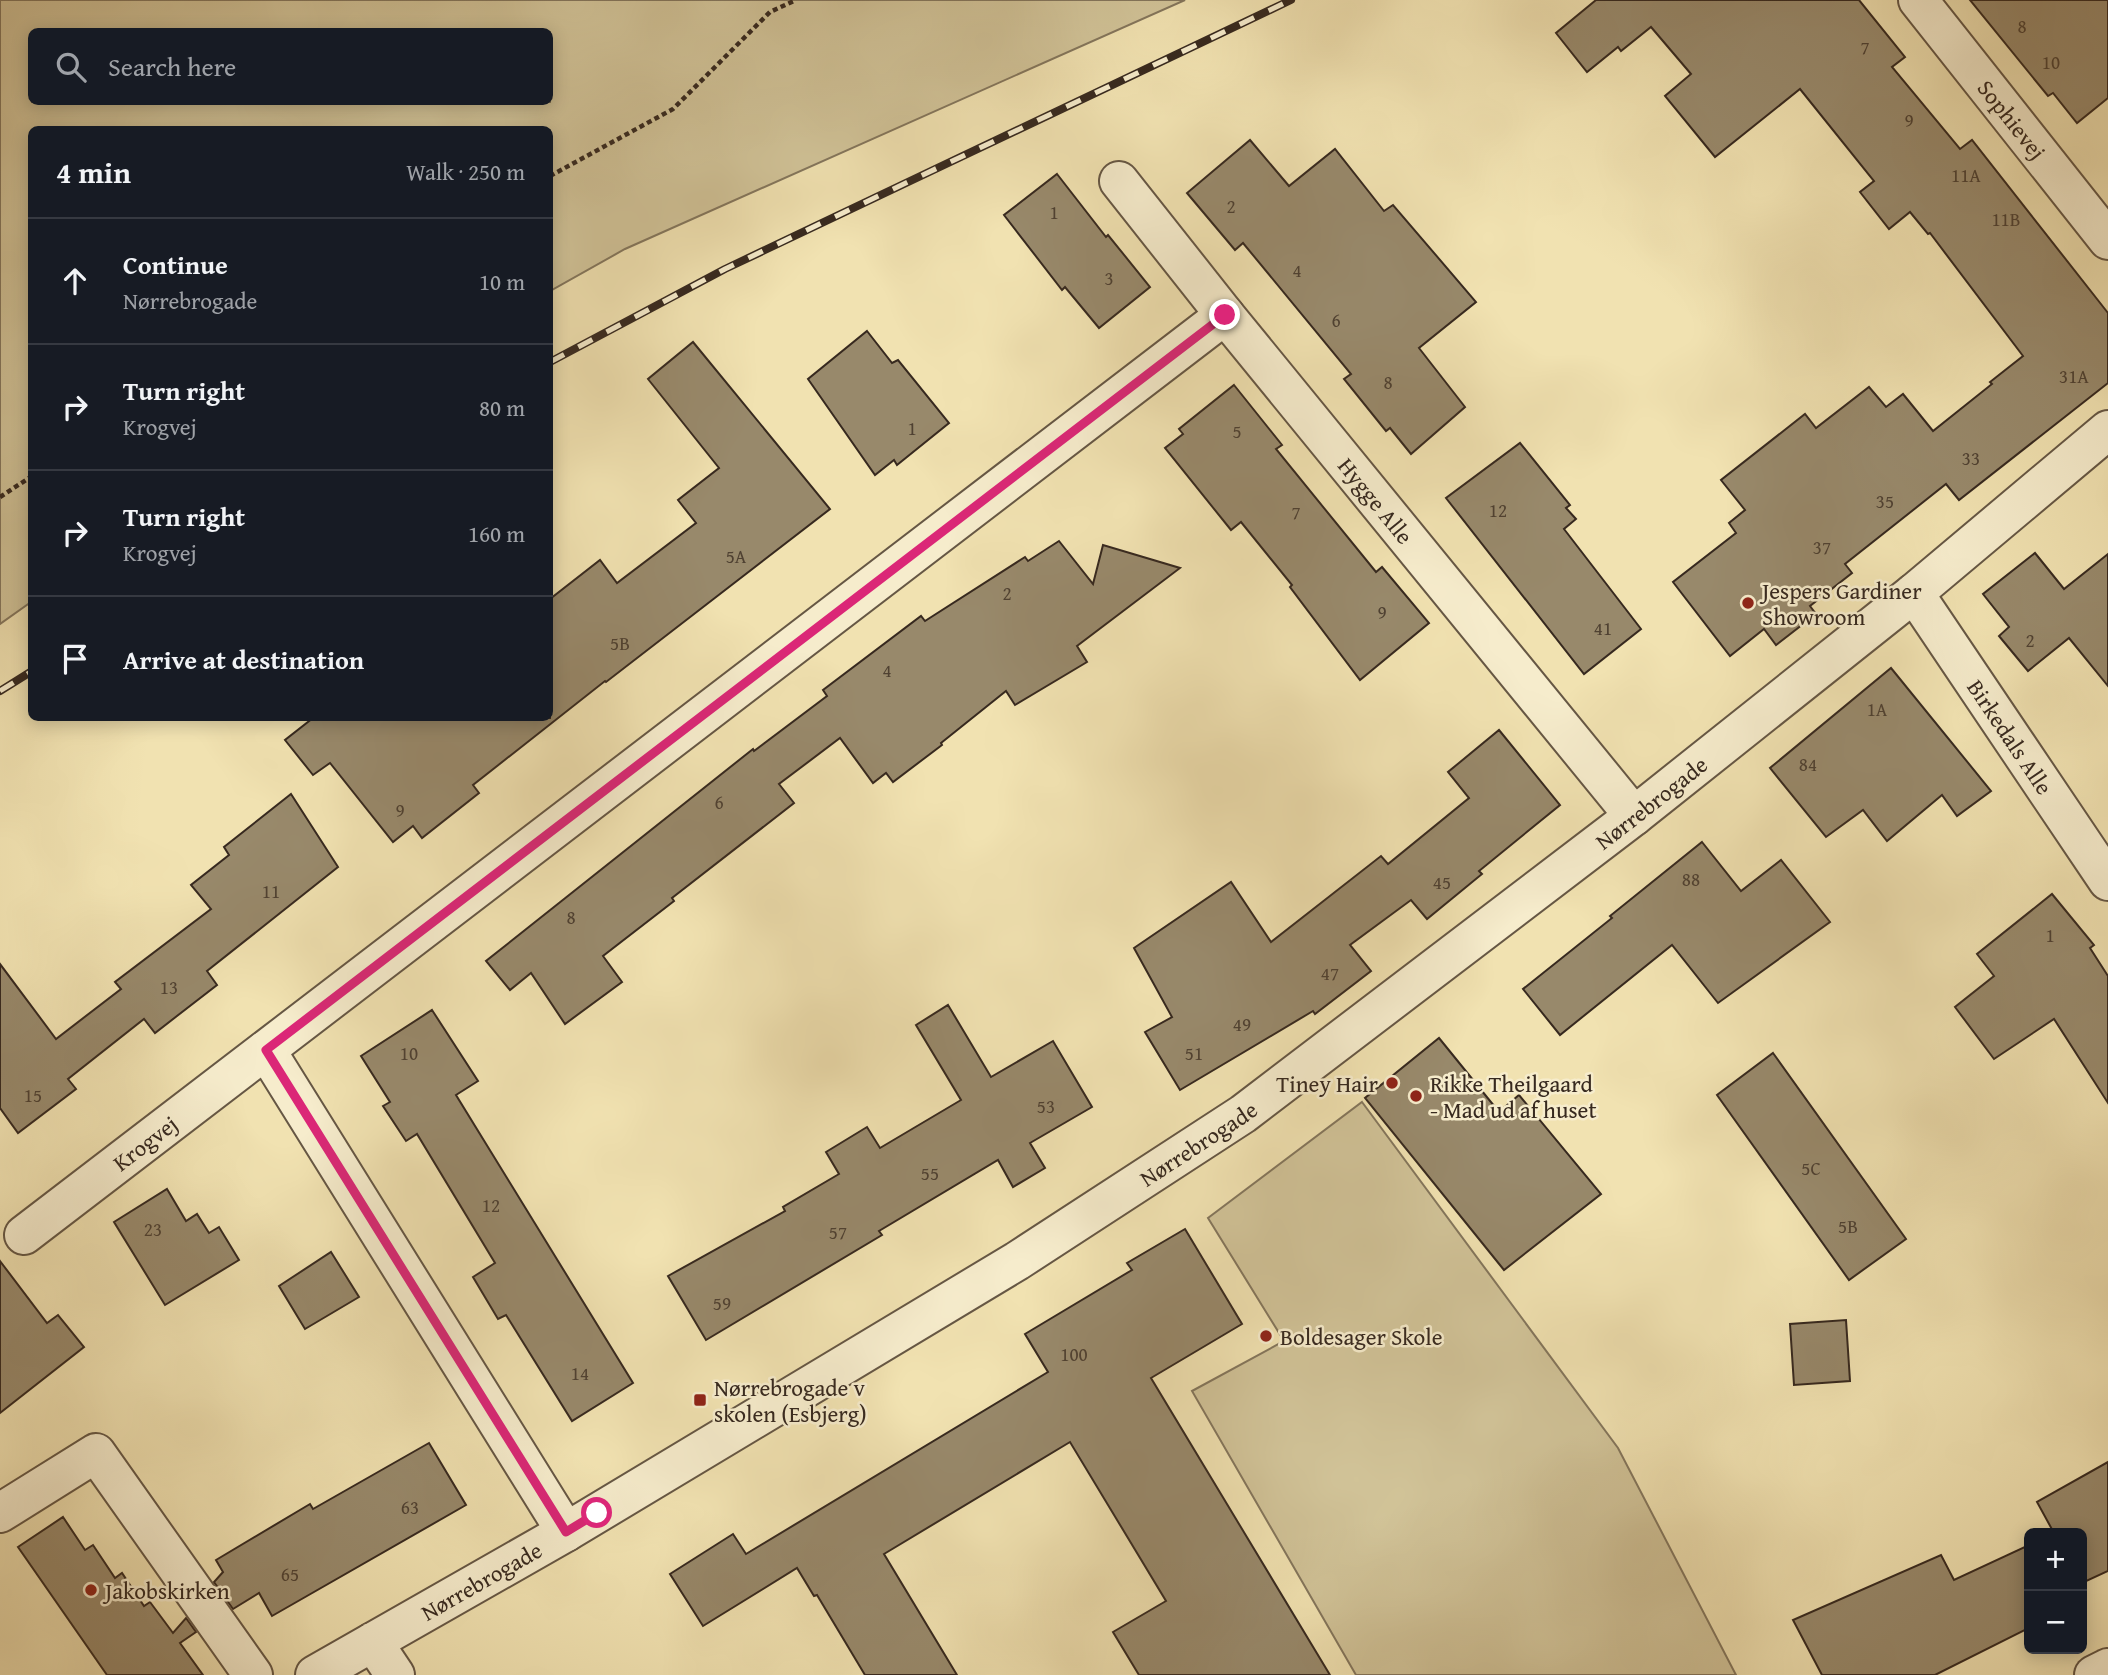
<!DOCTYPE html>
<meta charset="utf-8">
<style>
:root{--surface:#171b24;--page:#20242c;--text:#f1f3f6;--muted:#9ea1a6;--line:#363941}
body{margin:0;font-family:"Gentium Book Plus",serif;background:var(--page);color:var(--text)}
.controls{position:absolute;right:21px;bottom:21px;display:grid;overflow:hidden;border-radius:10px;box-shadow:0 4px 18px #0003}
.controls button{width:63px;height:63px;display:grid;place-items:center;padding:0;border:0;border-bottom:2px solid var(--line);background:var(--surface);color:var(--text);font:35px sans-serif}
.stop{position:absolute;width:21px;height:21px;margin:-16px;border:5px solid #db2777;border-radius:50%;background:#fff}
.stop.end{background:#db2777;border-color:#fff;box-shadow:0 2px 7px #0008}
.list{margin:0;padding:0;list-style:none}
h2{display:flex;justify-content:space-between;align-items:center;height:91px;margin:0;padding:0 28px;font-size:30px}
h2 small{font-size:23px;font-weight:400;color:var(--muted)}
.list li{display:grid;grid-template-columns:46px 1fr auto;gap:21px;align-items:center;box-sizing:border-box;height:126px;padding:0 28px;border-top:2px solid var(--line)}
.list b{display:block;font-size:26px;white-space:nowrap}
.list p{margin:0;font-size:23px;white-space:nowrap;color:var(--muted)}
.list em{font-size:23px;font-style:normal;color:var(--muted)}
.icon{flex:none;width:38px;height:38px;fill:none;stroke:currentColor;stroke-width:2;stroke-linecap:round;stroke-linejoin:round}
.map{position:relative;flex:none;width:2108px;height:1675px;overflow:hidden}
.search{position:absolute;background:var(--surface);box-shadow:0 4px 18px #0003;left:28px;top:28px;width:525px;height:77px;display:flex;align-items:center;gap:18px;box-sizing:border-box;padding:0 24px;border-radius:10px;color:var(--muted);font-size:26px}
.panel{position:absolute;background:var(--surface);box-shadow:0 4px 18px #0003;left:28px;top:126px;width:525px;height:595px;border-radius:10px}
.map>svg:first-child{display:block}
</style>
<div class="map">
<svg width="2108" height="1675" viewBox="0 0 2108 1675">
<rect width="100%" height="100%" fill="#f1e2b1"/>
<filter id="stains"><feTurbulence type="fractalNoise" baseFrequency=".00286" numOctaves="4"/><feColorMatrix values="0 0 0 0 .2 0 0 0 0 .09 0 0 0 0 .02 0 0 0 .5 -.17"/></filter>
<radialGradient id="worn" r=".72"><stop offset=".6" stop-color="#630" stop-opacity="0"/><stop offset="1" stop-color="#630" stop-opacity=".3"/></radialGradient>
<g fill="#d1c398" stroke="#84765c" stroke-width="2" fill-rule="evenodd">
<path d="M0 0H1185L625 249 550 291V130H32L31 602 0 624ZM32 32H550V102H32Z"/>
<polygon points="1362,1102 1618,1448 1736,1675 1356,1675 1192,1391 1284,1341 1208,1218"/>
</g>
<g fill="#98896b" stroke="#37291f" stroke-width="2">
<polygon points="1596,0 1859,0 1905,57 1892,67 1960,149 1972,140 2108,313 2108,383 1959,500 1946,484 1845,564 1852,573 1810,606 1816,614 1776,645 1764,629 1730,656 1673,582 1736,533 1729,523 1745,510 1721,480 1805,414 1816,428 1869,387 1886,407 1903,394 1933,431 1992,384 1990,382 2023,356 1930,233 1928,234 1910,212 1889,229 1860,192 1874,181 1800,89 1715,157 1665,96 1691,74 1651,27 1621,51 1618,47 1587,72 1556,33"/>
<polygon points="1970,0 2108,0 2108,98 2077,123 2053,93 2048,96"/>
<polygon points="1250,140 1289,186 1335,149 1384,211 1393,205 1476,302 1419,348 1465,407 1411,454 1390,428 1386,431 1344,379 1351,374 1243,243 1235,250 1187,193"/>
<polygon points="1057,174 1106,237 1108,235 1150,287 1099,328 1065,287 1062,290 1004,215"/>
<polygon points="867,331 892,363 898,360 949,423 897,465 894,460 875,475 808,379"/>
<polygon points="693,342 830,509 606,682 605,681 473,785 479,793 422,838 413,826 393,842 330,763 313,775 285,740 313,718 550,718 550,599 600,560 617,583 696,523 678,500 719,468 648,379"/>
<polygon points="1234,385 1282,445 1276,449 1376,572 1382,567 1429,623 1360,680 1290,587 1292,585 1241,522 1231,530 1165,448 1183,434 1179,429"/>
<polygon points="1520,443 1570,505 1566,508 1576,519 1564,529 1641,629 1584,674 1446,498"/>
<polygon points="1059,541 1093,584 1103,545 1180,568 1077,646 1087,662 1015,705 1006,691 941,743 942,745 893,782 886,773 873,783 840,738 779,784 794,803 672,898 674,901 603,956 622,982 565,1024 531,973 510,990 486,961 753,749 754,751 827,696 823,690 921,616 925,621 1025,557 1028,561"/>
<polygon points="2035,553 2064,589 2108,554 2108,686 2069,638 2028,671 1999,636 2009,627 1983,594"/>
<polygon points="1891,668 1991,791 1957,816 1942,795 1887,841 1863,810 1826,837 1770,768"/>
<polygon points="1499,730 1560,805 1479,871 1482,874 1427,919 1411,900 1350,945 1371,971 1315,1014 1313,1011 1180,1090 1145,1032 1172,1017 1134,948 1231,882 1271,942 1381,856 1388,864 1469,798 1448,772"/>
<polygon points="291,794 338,867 207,971 217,985 155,1033 144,1019 68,1079 76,1089 18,1133 0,1108 0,964 56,1039 121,989 115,982 211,909 191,885 229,855 224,847"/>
<polygon points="1702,842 1741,891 1781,860 1830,922 1718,1003 1672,945 1560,1035 1523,989 1612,918 1610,916"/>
<polygon points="2052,894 2094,945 2090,948 2108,976 2108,1103 2054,1019 1994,1059 1955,1007 1994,976 1977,954"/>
<polygon points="948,1005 991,1077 1053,1041 1092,1107 1030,1143 1045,1168 1013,1187 998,1160 879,1231 882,1235 706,1340 668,1276 785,1211 783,1207 839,1174 826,1152 867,1127 880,1148 961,1100 916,1025"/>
<polygon points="432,1010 478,1081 456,1095 633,1383 572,1421 506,1315 498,1319 473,1277 495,1263 417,1134 406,1141 383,1106 390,1102 361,1056"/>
<polygon points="1439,1038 1499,1112 1519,1095 1601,1194 1504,1270 1365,1098"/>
<polygon points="1773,1053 1906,1239 1849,1280 1717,1095"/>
<polygon points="167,1189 186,1221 197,1214 209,1233 219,1227 239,1260 165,1305 114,1222"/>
<polygon points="1185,1229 1242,1324 1151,1378 1330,1675 1139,1675 1113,1632 1166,1601 1070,1442 884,1554 957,1675 865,1675 817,1595 814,1596 797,1568 703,1626 670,1574 733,1534 746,1554 1048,1372 1025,1334 1132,1270 1127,1263"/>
<polygon points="331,1252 359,1297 305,1329 279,1286"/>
<polygon points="0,1261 47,1323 58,1315 84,1347 0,1413"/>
<polygon points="1846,1320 1850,1381 1794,1385 1790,1324"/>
<polygon points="429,1443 466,1505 272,1616 259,1593 233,1609 214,1582 223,1572 216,1560 310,1504 313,1509"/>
<polygon points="2108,1462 2108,1571 2082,1583 2082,1533 2054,1533 2037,1502"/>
<polygon points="63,1517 85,1550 93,1545 115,1578 122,1573 144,1606 150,1602 173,1633 186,1618 196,1632 180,1643 203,1675 107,1675 18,1547"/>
<polygon points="2029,1545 2029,1628 1935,1675 1822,1675 1793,1620 1941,1555 1954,1580"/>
</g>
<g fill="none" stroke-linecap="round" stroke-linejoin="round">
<g stroke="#665744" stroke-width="42">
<g id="minor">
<path id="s1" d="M1918 0 2108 240"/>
<path id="s2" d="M1119 181 1225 315 1634 816"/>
<path id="s3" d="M1914 593 2108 881"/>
<polyline points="266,1050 566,1532"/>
<path id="s4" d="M24 1235 1225 315"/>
<polyline points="0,1513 96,1453 253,1675"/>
<polyline points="373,1642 395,1675"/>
<path id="s5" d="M315 1675 566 1532 1017 1261 1243 1114 1634 816 1914 593 2108 430"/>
<polyline points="2094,1675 2108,1668"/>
</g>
</g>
<g stroke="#37291f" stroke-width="4.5" stroke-dasharray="5 3.5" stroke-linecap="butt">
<polyline points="550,176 673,109 770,12 796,0"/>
<polyline points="0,497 32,476"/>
</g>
<use href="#minor" stroke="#f6eccc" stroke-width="38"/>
<g stroke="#37291f" stroke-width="8">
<g id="rail">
<polyline points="550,362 725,269 1291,0"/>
<polyline points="0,691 32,671"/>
</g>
</g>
<use href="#rail" stroke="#f6eccc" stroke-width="5" stroke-dasharray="16" stroke-linecap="butt"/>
</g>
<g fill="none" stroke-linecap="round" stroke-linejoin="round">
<polyline stroke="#db2777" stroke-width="9" points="597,1513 566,1532 266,1050 1225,315"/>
</g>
<g fill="#8f2418" stroke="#f6eccc" stroke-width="2.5">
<circle cx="1748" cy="603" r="7"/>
<circle cx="1392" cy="1083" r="7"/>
<circle cx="1416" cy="1096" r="7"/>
<circle cx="1266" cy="1336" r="7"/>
<rect x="693" y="1393" width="14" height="14" rx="3.5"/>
<circle cx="91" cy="1590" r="7"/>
</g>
<g text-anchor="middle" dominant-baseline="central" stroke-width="5" stroke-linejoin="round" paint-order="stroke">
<g font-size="19" fill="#4f4132">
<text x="2022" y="26">8</text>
<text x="1865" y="47">7</text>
<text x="2051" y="62">10</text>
<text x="1909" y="120">9</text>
<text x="1966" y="175">11A</text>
<text x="1231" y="206">2</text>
<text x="1054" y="212">1</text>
<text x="2006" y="219">11B</text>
<text x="1297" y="270">4</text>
<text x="1109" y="278">3</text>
<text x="1336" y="320">6</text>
<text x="2074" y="376">31A</text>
<text x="1388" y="382">8</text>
<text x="912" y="428">1</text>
<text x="1237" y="431">5</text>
<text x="1971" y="458">33</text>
<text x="1885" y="501">35</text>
<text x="1498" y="510">12</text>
<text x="1296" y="512">7</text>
<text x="1822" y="547">37</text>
<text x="736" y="556">5A</text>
<text x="1007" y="593">2</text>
<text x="1382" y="612">9</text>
<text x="1603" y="628">41</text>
<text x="2030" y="640">2</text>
<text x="620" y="643">5B</text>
<text x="887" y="670">4</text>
<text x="1877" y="709">1A</text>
<text x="1808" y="764">84</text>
<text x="719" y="802">6</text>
<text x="400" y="810">9</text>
<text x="1691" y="879">88</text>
<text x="1442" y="882">45</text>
<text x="271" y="891">11</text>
<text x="571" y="917">8</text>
<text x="2050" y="935">1</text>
<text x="1330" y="973">47</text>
<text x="169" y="987">13</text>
<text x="1242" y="1024">49</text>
<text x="409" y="1053">10</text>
<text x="1194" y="1053">51</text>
<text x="33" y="1095">15</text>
<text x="1046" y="1106">53</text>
<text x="1811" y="1168">5C</text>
<text x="930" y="1173">55</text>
<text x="491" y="1205">12</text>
<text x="1848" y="1226">5B</text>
<text x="153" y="1229">23</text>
<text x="838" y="1232">57</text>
<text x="722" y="1303">59</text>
<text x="1074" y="1354">100</text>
<text x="580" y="1373">14</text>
<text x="410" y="1507">63</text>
<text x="290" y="1574">65</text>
</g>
<g font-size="23" fill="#37291f" stroke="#f6eccc">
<text stroke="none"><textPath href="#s1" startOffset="152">Sophievej</textPath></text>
<text stroke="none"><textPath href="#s2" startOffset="410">Hygge Alle</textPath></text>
<text stroke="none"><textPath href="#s3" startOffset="173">Birkedals Alle</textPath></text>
<text stroke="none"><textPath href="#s5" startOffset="1598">Nørrebrogade</textPath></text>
<text stroke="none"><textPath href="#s4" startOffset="152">Krogvej</textPath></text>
<text stroke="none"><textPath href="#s5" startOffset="1031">Nørrebrogade</textPath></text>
<text stroke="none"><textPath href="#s5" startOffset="191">Nørrebrogade</textPath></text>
</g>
<g font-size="23" fill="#37291f" stroke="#f6eccc" text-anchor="start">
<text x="1762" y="590">Jespers Gardiner<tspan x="1762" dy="26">Showroom</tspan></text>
<text x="1378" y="1083" text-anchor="end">Tiney Hair</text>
<text x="1430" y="1083">Rikke Theilgaard<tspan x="1430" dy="26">- Mad ud af huset</tspan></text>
<text x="1280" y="1336">Boldesager Skole</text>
<text x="714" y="1387">Nørrebrogade v<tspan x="714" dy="26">skolen (Esbjerg)</tspan></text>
<text x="105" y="1590">Jakobskirken</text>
</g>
</g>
<rect width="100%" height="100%" filter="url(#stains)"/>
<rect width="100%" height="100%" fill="url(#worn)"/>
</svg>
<div class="controls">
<button>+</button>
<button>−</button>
</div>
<div class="stop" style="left:597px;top:1513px"></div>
<div class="stop end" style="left:1225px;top:315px"></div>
<div class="search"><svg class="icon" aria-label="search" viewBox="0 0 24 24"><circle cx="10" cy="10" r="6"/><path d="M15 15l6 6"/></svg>Search here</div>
<section class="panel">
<h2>4 min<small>Walk · 250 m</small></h2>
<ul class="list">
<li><svg class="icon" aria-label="ahead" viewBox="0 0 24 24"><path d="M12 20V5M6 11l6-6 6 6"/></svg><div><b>Continue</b><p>Nørrebrogade</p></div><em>10 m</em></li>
<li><svg class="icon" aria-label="right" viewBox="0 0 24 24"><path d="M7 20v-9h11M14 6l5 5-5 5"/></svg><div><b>Turn right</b><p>Krogvej</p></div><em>80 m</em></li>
<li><svg class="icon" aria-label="right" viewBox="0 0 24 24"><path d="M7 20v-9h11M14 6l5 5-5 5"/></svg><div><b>Turn right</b><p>Krogvej</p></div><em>160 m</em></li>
<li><svg class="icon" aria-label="arrive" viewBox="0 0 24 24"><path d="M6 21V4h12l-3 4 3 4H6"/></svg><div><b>Arrive at destination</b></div></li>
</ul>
</section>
</div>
